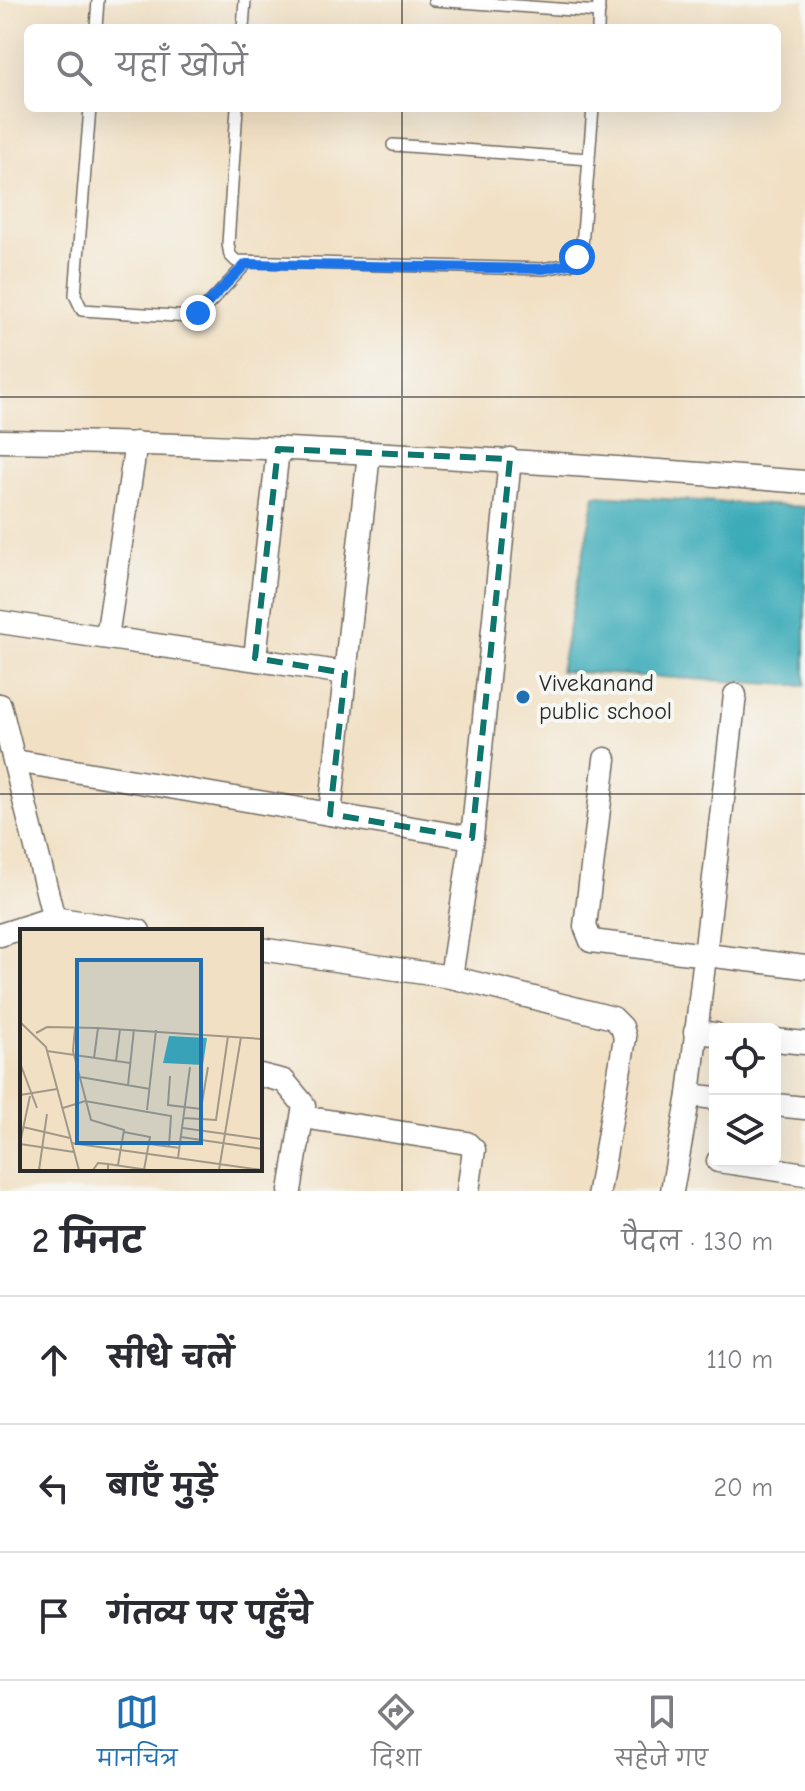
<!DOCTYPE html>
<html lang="hi">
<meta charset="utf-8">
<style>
:root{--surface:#fff;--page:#f2f2f3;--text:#2b2b33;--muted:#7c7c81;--line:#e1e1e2;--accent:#1f6fb2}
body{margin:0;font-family:"Comic Neue","Playpen Sans Deva",sans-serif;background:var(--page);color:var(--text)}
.controls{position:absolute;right:24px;bottom:24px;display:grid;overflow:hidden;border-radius:12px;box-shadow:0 8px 32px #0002}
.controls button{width:72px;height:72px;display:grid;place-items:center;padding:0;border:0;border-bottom:2px solid var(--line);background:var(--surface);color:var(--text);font:40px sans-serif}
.stop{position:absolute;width:24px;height:24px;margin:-18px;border:6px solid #1a73e8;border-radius:50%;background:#fff}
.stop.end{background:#1a73e8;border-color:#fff;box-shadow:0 2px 8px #0008}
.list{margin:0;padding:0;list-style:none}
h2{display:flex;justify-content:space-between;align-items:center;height:104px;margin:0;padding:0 32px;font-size:34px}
h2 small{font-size:26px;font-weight:400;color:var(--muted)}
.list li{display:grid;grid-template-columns:52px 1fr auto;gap:24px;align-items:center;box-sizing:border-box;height:128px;padding:0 32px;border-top:2px solid var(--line)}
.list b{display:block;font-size:30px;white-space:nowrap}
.list em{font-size:26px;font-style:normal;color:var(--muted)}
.icon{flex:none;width:44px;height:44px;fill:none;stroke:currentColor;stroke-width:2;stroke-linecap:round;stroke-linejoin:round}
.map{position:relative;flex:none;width:805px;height:1191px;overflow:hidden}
.search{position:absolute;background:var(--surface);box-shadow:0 8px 32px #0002;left:24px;right:24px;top:24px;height:88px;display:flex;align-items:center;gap:20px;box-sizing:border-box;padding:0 28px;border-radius:12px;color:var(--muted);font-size:30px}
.sheet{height:488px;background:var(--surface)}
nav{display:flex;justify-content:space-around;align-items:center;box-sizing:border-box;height:112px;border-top:2px solid var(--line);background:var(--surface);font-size:22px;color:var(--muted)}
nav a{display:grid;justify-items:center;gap:4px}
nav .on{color:var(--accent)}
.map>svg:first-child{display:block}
</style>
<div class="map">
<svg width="805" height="1191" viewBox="0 0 805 1191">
<rect width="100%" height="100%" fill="#f6f6f2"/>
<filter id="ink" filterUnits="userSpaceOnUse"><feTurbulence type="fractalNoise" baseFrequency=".0125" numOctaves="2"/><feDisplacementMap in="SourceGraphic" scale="16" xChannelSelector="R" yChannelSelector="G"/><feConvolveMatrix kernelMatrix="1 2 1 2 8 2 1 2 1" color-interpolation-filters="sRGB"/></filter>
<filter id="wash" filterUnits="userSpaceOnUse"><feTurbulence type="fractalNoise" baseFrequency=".006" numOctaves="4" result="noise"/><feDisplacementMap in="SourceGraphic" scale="32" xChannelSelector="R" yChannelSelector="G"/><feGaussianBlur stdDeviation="1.8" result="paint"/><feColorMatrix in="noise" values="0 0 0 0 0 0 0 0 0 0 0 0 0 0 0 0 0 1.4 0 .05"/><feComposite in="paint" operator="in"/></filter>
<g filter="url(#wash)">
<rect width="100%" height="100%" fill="#f1e0c4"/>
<polygon fill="#3cacb9" stroke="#346c72" stroke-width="2" points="595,495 805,507 805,686 560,671"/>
</g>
<g filter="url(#ink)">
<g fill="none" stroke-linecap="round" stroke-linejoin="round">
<g stroke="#706a61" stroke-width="14">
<g id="service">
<polyline points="434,0 599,12"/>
<polyline points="96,28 98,0"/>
<polyline points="243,28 245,0"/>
<polyline points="598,28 599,0"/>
<polyline points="90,108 75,295 82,310 190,317 207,306 246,264"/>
<polyline points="237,108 228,244 230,255 236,261 543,269 570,264 582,246 593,108"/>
<polyline points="393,145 589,159"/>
</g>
</g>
<g stroke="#706a61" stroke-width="25">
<g id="minor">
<path d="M0 441C269 444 537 461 805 482"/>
<polyline points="0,622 345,673"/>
<polyline points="107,637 136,443"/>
<polyline points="255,658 278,449"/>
<polyline points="0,705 57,931"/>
<polyline points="605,759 585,926 591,941 805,967"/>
<polyline points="15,761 472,838"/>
<polyline points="330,814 369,453"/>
<polyline points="0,935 53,918 139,931"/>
<polyline points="260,949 451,977 613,1018 622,1027 625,1038 599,1191"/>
<polyline points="451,977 472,838 510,459"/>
<polyline points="695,1032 715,1034"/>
<polyline points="775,1040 805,1043"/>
<polyline points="260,1075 284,1081 304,1105 290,1191"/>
<polyline points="689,1095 715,1098"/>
<polyline points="775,1105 805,1108"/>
<polyline points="303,1117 467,1143 474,1150 468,1191"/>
<polyline points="718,1161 805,1174"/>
<polyline points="672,1191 689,1095 735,695"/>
</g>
</g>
<use href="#service" stroke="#fff" stroke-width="11"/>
<use href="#minor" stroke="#fff" stroke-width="22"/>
</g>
</g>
<g fill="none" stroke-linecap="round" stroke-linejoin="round" filter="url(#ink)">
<polyline stroke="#1a73e8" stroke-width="10" points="198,313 246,264 543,269 570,264 577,257"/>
</g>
<path fill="none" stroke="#0f766e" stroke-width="6" stroke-dasharray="16 10" stroke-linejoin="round" d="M278 449 510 459 472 838 330 814 345 673 255 658Z"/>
<path fill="none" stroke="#2b2b2b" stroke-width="2" stroke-opacity="0.55" d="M402 0V28M402 108V1191M0 397H805M0 794H805"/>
<circle fill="#1f6fb2" stroke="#f6f6f2" stroke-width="3" cx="523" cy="697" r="8"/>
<g text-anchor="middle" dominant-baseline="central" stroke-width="8" stroke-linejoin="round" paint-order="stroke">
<g font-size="24" fill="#2b2b2b" stroke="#f6f6f2" text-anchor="start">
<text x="539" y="683">Vivekanand<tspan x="539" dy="28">public school</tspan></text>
</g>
</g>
<g transform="translate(20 929)">
<rect width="242" height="242" fill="#f1e0c4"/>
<path d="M149 107 187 109 183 136 143 134Z" fill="#3cacb9"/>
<path fill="none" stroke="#a29887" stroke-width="2" d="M0 93 26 118 59 241M55 99 53 122 71 191 104 201 98 236M16 104 27 98 78 99 242 110M27 122 110 134M74 129 78 99M96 132 100 100M0 134 17 179M150 147 148 176 181 180 188 138M60 148 130 160M108 156 114 100M0 166 37 160M43 179 65 172 151 187 149 217M127 181 136 101M164 189 196 191 208 107M3 198 50 209M163 199 242 210M104 203 130 208 124 241M161 208 242 220M0 214 10 167M51 214 242 241M0 215 54 223M129 215 160 219M158 229 170 138M88 235 128 241M19 241 27 185M73 241 78 234 88 235V241M199 241 221 108"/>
<path fill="#1f6fb2" fill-opacity="0.15" stroke="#1f6fb2" stroke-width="4" d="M57 31H181V214H57Z"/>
<rect width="242" height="242" fill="none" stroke="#2b2b2b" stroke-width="4"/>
</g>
</svg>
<div class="controls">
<button><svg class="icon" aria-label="locate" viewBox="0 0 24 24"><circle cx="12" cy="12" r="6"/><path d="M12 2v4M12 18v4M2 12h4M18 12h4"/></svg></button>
<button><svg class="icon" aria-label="layers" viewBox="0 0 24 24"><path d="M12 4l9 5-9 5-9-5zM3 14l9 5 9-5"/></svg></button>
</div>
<div class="stop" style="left:577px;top:257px"></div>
<div class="stop end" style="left:198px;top:313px"></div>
<div class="search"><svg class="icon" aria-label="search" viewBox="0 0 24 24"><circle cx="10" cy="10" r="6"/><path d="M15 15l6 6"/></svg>यहाँ खोजें</div>
</div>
<section class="sheet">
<h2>2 मिनट<small>पैदल · 130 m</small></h2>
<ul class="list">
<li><svg class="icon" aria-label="ahead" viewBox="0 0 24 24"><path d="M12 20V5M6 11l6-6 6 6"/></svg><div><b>सीधे चलें</b></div><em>110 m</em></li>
<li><svg class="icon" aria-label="left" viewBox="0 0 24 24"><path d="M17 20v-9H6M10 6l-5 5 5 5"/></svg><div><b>बाएँ मुड़ें</b></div><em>20 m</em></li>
<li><svg class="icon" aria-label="arrive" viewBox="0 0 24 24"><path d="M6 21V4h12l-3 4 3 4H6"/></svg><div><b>गंतव्य पर पहुँचे</b></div></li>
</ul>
</section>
<nav>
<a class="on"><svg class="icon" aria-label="map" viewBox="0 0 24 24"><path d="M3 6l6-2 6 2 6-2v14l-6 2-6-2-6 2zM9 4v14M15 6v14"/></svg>मानचित्र</a>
<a><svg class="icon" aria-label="directions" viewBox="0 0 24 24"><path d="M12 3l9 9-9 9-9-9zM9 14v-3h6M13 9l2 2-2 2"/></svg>दिशा</a>
<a><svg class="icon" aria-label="saved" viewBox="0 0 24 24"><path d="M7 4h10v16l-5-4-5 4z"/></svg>सहेजे गए</a>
</nav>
